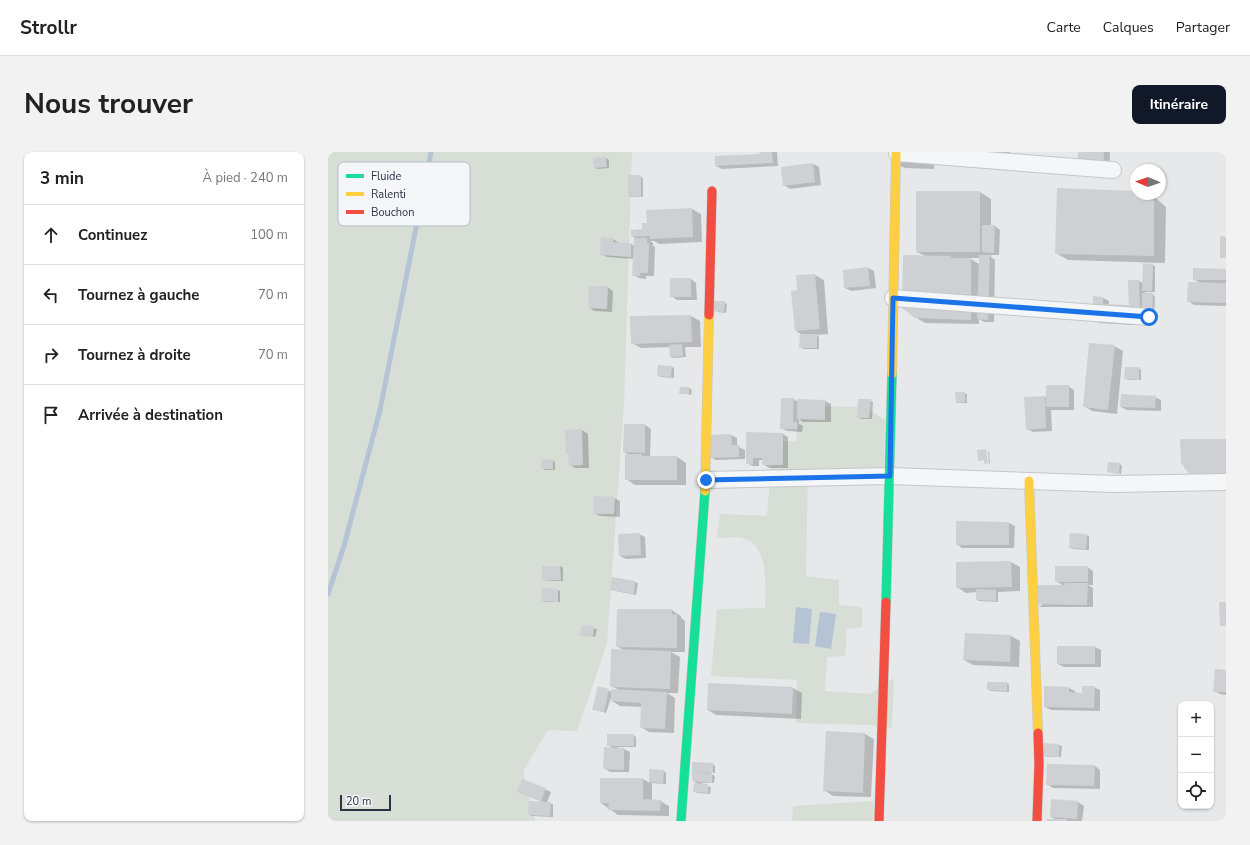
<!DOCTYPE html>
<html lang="fr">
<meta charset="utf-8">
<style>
:root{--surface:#fff;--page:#f2f2f2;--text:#222;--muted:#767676;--line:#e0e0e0;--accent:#111827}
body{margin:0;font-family:"Nunito Sans",sans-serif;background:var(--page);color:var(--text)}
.controls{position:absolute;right:12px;bottom:12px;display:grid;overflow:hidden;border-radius:8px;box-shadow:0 1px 3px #0004}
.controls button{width:36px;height:36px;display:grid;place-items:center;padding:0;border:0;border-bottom:1px solid var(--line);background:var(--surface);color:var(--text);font:20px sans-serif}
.compass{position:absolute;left:802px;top:12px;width:36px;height:36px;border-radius:50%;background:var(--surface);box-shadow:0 1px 3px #0004;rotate:272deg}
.scale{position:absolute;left:12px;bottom:10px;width:51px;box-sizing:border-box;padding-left:4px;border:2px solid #2b3445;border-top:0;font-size:11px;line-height:14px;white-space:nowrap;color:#2b3445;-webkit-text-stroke:3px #f4f6f9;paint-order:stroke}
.stop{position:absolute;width:12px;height:12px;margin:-9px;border:3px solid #1a73e8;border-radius:50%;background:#fff}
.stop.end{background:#1a73e8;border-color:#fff;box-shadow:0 1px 4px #0008}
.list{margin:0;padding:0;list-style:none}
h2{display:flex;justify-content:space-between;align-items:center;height:52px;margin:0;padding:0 16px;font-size:17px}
h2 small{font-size:13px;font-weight:400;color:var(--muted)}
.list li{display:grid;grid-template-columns:26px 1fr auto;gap:12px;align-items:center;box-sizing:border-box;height:60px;padding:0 16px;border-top:1px solid var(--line)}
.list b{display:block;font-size:15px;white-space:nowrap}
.list em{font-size:13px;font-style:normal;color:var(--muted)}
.icon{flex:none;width:22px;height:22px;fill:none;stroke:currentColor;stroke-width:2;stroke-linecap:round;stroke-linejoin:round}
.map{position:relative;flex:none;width:898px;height:669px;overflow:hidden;border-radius:8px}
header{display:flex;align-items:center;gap:24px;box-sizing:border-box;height:56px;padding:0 20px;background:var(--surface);border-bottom:1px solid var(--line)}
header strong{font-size:19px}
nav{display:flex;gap:22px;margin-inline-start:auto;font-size:14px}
.intro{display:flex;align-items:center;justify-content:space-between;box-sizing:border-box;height:96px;padding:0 24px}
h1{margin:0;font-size:28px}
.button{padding:10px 18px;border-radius:8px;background:var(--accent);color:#fff;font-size:14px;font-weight:700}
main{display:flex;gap:24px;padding:0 24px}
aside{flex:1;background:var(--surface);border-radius:8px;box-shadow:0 1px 3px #0004}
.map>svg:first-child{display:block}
.green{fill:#d6ded6}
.water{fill:#b4c4d5}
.shadow{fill:#0003;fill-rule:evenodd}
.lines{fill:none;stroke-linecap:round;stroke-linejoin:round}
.stream{stroke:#b4c4d5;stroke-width:5}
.building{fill:#ced0d3}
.street-casing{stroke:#c4c6c8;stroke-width:18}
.fast-casing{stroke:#c4c6c8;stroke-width:10}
.slow-casing{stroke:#c4c6c8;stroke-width:10}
.jam-casing{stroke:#c4c6c8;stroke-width:10}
.street{stroke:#f5f6f7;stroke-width:16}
.fast{stroke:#16e098;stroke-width:9}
.slow{stroke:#ffcf43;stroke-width:9}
.jam{stroke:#f24e42;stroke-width:9}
.route{stroke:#1a73e8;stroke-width:5}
.key{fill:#f4f6f9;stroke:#b8bcc3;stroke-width:1}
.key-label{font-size:11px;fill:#2b3445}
</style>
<header>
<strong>Strollr</strong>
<nav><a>Carte</a><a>Calques</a><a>Partager</a></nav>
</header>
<div class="intro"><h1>Nous trouver</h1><a class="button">Itinéraire</a></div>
<main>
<aside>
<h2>3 min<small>À pied · 240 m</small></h2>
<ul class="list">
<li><svg class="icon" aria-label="ahead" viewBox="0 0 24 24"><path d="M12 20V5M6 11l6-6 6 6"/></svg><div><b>Continuez</b></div><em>100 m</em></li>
<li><svg class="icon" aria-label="left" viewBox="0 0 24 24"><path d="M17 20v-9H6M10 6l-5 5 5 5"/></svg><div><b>Tournez à gauche</b></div><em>70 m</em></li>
<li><svg class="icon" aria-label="right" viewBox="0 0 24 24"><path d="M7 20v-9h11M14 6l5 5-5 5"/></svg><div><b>Tournez à droite</b></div><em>70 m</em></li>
<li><svg class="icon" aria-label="arrive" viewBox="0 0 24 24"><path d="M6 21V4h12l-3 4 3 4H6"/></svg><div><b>Arrivée à destination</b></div></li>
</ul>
</aside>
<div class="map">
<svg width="898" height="669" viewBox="0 0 898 669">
<rect width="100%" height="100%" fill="#e6e8ea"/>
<!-- green -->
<path class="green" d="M 0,0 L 304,0 L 296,251 L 279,492 L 249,579 L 220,578 L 195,619 L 207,669 L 0,669 Z
M 473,254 L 537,255 L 557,268 L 556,319 L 480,318 L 478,424 L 511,428 L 511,453 L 534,455 L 534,475 L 519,477 L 517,504 L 499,505 L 497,539 L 542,542 L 566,526 L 564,576 L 543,573 L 468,571 L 469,528 L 383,524 L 389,457 L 437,456 C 437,436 442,396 417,387 C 409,384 398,386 389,386 L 392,362 L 439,364 L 445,288 L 468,290 Z
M 546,649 L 545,669 L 464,669 L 465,654 Z"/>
<!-- water -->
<path class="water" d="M 468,455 L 484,457 L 481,492 L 465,491 Z
M 492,460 L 508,462 L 503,497 L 487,494 Z"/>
<!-- shadow -->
<path class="shadow" d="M 433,0 L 449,0 L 450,14 L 394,17 L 388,14 L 433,3 Z
M 607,0 L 606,17 L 577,16 L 563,10 Z
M 636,0 L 682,0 L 681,17 L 645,16 L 636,10 Z
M 751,0 L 782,0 L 781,20 Z
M 278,6 L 281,8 L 281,16 L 269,17 L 267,15 Z
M 485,12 L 491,15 L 493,33 L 462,37 L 456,33 Z
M 312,24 L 315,26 L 315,45 L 304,45 L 301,44 Z
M 652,40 L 663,47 L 663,74 L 667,74 L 672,78 L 671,103 L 663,103 L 663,105 L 667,108 L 666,170 L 656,170 L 651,167 L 651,172 L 597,171 L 587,165 L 597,104 L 589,100 ZM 641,106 L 652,106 L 651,112 Z
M 808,40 L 808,42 L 820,42 L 829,47 L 838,55 L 837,111 L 740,108 L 728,101 Z
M 364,57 L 373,62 L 374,90 L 331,92 L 326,89 L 322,89 L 325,91 L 325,94 L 327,95 L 326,124 L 318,124 L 318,127 L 311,126 L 305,123 L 306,107 L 279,105 L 273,102 L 285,87 L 291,91 L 303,92 L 307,94 L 307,86 L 304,84 L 315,78 L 320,72 Z
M 825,113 L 827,114 L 827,140 L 817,140 L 817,142 L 824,142 L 827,144 L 826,167 L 805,159 L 805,173 L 771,171 L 765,168 L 766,145 L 775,146 L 781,149 L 781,153 L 800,154 L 802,155 L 801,129 L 811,129 L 815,131 Z
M 540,116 L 546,119 L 548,136 L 523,139 L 517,136 Z
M 898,118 L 898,154 L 866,153 L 860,149 L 873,132 L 866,127 Z
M 487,123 L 496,128 L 500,182 L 488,183 L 491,185 L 491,197 L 475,197 L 472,195 L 473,182 L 468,179 Z
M 363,127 L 368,131 L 369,148 L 349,148 L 343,144 Z
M 279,135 L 285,139 L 284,160 L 266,159 L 261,155 Z
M 396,150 L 399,152 L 398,161 L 389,160 Z
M 363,164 L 372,169 L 373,195 L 357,195 L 358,205 L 345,206 L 343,205 L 342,195 L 313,196 L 304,191 Z
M 786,194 L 795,199 L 789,262 L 764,259 L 756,254 Z
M 344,215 L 346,216 L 346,226 L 333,225 L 330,224 Z
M 811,216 L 813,218 L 813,228 L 800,228 L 797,226 Z
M 740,234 L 746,238 L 746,258 L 723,258 L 724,279 L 705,280 L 699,277 L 717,245 L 719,246 Z
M 361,236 L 364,238 L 363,243 L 353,241 Z
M 636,241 L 639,242 L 639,251 L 631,251 L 629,250 Z
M 827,245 L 833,248 L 833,259 L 799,258 L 793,255 Z
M 465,247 L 470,250 L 470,248 L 497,249 L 503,252 L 503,270 L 475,270 L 471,267 L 471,272 L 475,274 L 474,280 L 459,279 L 453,276 Z
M 542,248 L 545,250 L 544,267 L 533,267 L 530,265 Z
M 297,273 L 317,273 L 323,277 L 322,305 L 349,305 L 358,311 L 358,333 L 307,333 L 298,327 L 302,303 L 296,300 Z
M 254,278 L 260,282 L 261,316 L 247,316 L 242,313 Z
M 419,281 L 455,282 L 460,285 L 460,316 L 441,316 L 435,312 L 435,308 L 431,308 L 431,314 L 425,314 L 419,311 Z
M 403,283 L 409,286 L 409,294 L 417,298 L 417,307 L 388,308 L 382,305 Z
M 660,299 L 661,300 L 662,312 L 661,312 Z
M 225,309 L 227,310 L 227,318 L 217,318 L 214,316 Z
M 792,312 L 794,314 L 793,322 L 780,319 Z
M 286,346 L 292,349 L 292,365 L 272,364 L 266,361 Z
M 681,371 L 687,374 L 686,396 L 634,396 L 629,392 Z
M 311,382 L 317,385 L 318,406 L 298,407 L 292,404 Z
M 758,383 L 761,384 L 761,398 L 745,397 L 742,396 Z
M 683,410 L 692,415 L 692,439 L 670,440 L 670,450 L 651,449 L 649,448 L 649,440 L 638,441 L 629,435 Z
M 232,414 L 235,416 L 235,429 L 218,429 L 215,428 L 215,415 Z
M 759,415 L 765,419 L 765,433 L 760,433 L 765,436 L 765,455 L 711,455 L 736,434 L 728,429 Z
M 285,427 L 310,431 L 308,443 L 283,438 Z
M 230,438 L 232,439 L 232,450 L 217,450 L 215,448 Z
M 344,458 L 353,464 L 353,466 L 357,469 L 357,500 L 343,500 L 352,505 L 350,541 L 339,541 L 347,546 L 346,581 L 321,580 L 313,575 L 314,555 L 292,554 L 284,549 L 284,543 L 278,561 L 265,557 L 270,535 L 284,540 L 291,538 L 283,534 L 296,499 L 289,494 Z
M 254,474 L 269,477 L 267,485 L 253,483 Z
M 638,482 L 683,484 L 692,489 L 691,515 L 645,513 L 636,508 Z
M 730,495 L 767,495 L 773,498 L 773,515 L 736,515 L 730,512 Z
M 898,519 L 898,543 L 892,542 L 886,539 Z
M 679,531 L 681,533 L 681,540 L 663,539 L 660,538 Z
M 381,532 L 465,536 L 474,541 L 473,567 L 388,563 L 380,558 Z
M 766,535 L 772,538 L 772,559 L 723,558 L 717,555 L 741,536 L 747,539 L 747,541 L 755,542 Z
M 537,582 L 546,587 L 543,645 L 505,644 L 496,638 Z
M 305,583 L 308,585 L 308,595 L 290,595 L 290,596 L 296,597 L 302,600 L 301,620 L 282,620 L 276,616 L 285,596 L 280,593 Z
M 731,593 L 734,594 L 733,605 L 718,605 Z
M 365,611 L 385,612 L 387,614 L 387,621 L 382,621 L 387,624 L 386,631 L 374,631 L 373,633 L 383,635 L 382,642 L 369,641 L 366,639 L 371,632 L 365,629 Z
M 767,614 L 772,618 L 772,637 L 725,636 L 719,632 Z
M 322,619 L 336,619 L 338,621 L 338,632 L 324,631 L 324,648 L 332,649 L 341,654 L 341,664 L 290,663 L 273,651 L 273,627 L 315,627 L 322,631 Z
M 217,637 L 223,640 L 219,651 L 225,652 L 225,665 L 204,664 L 201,662 L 215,650 L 190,640 Z
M 750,650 L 756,654 L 754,669 L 720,669 L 729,668 L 723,665 Z"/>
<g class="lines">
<!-- stream -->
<path class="stream" d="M 0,442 L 16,394 L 52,258 L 103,0"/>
</g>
<!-- building -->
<path class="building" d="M 431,0 L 444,0 L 445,11 L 387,14 L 387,4 L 432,2 Z
M 750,0 L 776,0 L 775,17 L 749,16 Z
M 278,5 L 279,15 L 266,16 L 265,6 Z
M 485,11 L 487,30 L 455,34 L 453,15 Z
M 300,23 L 313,23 L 313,45 L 300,44 Z
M 729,36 L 808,39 L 808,42 L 820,42 L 826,47 L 826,104 L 727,102 Z
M 588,39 L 652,39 L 652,100 L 588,100 Z
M 364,56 L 365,85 L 322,87 L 321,84 L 303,85 L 303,78 L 314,77 L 314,71 L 319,71 L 318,58 Z
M 654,73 L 667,73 L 666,101 L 654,100 Z
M 892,84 L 898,85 L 898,106 L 892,106 Z
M 273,85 L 286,86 L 285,90 L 303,91 L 303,105 L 272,103 Z
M 306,86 L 319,86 L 319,91 L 321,91 L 320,121 L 312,121 L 312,124 L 304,124 Z
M 575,103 L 623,104 L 623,106 L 643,106 L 643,168 L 587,166 L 574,156 Z
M 651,103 L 662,103 L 660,168 L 649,167 Z
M 815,111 L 825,112 L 824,139 L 814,139 Z
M 540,115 L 542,134 L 516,136 L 515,118 Z
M 865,116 L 898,117 L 898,128 L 865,128 Z
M 487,122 L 492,177 L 467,179 L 463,139 L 469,138 L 468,123 Z
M 342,126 L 363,126 L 363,145 L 342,145 Z
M 800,128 L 811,128 L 812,158 L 801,158 Z
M 860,130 L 898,131 L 898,151 L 859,150 Z
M 261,134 L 280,134 L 279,157 L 260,156 Z
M 814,141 L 825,141 L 824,166 L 814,166 Z
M 765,144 L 775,145 L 775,152 L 800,153 L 799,170 L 764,168 Z
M 386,149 L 397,149 L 396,160 L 385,159 Z
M 363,163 L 364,190 L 303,192 L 302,164 Z
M 472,182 L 489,182 L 489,196 L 471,196 Z
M 761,191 L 787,193 L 780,258 L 755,255 Z
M 354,192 L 355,204 L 342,205 L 341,193 Z
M 330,213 L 344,214 L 343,225 L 329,224 Z
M 797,215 L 811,215 L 811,228 L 796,227 Z
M 718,233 L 741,233 L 741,255 L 718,255 Z
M 352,235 L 361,235 L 361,242 L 351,242 Z
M 627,240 L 637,240 L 637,250 L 628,251 Z
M 793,242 L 828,244 L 827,256 L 792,255 Z
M 717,244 L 718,276 L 698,278 L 696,245 Z
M 453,246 L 466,246 L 465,270 L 469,270 L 469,277 L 452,277 Z
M 469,247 L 497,248 L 497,268 L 469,267 Z
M 530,247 L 543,247 L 541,266 L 529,266 Z
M 296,272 L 317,272 L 317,301 L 295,300 Z
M 254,277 L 255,313 L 241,314 L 240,302 L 238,302 L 237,278 Z
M 418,280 L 455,281 L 455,313 L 434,313 L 434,306 L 425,306 L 425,312 L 418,312 Z
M 403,282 L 404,293 L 411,293 L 411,305 L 381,306 L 380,283 Z
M 852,287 L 898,287 L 898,324 L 862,323 L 853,311 Z
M 658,297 L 660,311 L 656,312 L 656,308 L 650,309 L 649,298 Z
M 297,302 L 314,302 L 314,304 L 349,304 L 349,328 L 297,328 Z
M 213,307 L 225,308 L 225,317 L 213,317 Z
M 780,310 L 792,311 L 791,322 L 779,320 Z
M 266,344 L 287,345 L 286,362 L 265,362 Z
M 628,369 L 681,370 L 681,393 L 628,393 Z
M 312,381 L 313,403 L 291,404 L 290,382 Z
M 742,381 L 759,382 L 758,397 L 741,396 Z
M 683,409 L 684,435 L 628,436 L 628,410 Z
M 214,414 L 232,414 L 233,428 L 214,429 Z
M 727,414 L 760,414 L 760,430 L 727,430 Z
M 284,425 L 307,429 L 306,442 L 282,438 Z
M 737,431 L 760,431 L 759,453 L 705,452 L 707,433 L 737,433 Z
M 214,436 L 230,437 L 230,450 L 213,449 Z
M 648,437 L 668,438 L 668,449 L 648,448 Z
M 891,450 L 898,450 L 898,474 L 892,474 Z
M 289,457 L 344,457 L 344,463 L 349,462 L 349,496 L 288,495 Z
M 254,473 L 266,474 L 265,485 L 252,483 Z
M 637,481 L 683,483 L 682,510 L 635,508 Z
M 729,494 L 767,494 L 767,512 L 729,512 Z
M 283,497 L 343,499 L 342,537 L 282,535 Z
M 887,517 L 898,518 L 898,540 L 885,540 Z
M 659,530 L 679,530 L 679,539 L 659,538 Z
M 380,531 L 465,535 L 464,562 L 379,558 Z
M 270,534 L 281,537 L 276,560 L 264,558 Z
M 716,534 L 741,535 L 741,540 L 754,541 L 754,534 L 767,534 L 766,556 L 716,555 Z
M 283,537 L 339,540 L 337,577 L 312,576 L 313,551 L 283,549 Z
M 498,579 L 537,581 L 535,641 L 495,639 Z
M 279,582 L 306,582 L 306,594 L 279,594 Z
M 715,591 L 731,592 L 731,605 L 714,604 Z
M 276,595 L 296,596 L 296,618 L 275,617 Z
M 364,610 L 385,611 L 385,621 L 368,620 L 384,622 L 384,631 L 364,629 Z
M 719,612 L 767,613 L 766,634 L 718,633 Z
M 321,617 L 336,618 L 335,631 L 321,630 Z
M 272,626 L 315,626 L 315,647 L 333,648 L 332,659 L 280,658 L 281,651 L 272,651 Z
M 194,627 L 218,636 L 213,649 L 189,640 Z
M 366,631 L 380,632 L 380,641 L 365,640 Z
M 723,647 L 750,649 L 749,667 L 722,665 Z
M 201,649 L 223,650 L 222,664 L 200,663 Z
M 719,667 L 739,667 L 739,669 L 719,669 Z"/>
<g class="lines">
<defs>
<path id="street" d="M 569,1 L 785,18
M 565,146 L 821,165
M 378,328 L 562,324 L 786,332 L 898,330"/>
<path id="fast" d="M 558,450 L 564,222
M 353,669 L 377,339"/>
<path id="slow" d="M 564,222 L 568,0
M 701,329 L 710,581
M 377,339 L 381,163"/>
<path id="jam" d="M 381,163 L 384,39
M 551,669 L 558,450
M 709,669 L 711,612 L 710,581"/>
</defs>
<!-- street casing -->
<use href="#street" class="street-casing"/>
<!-- fast casing -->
<use href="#fast" class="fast-casing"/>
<!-- slow casing -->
<use href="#slow" class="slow-casing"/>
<!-- jam casing -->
<use href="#jam" class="jam-casing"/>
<!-- street -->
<use href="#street" class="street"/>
<!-- fast -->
<use href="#fast" class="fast"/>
<!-- slow -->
<use href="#slow" class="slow"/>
<!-- jam -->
<use href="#jam" class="jam"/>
</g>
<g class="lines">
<!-- route -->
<path class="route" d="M 378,328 L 562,324 L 565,146 L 821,165"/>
</g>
<!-- legend -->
<rect x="10" y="10" width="132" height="64" rx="6" class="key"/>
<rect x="18" y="22" width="18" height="4" fill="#16e098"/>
<rect x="18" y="40" width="18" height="4" fill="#ffcf43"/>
<rect x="18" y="58" width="18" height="4" fill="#f24e42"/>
<g class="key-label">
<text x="43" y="28">Fluide</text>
<text x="43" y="46">Ralenti</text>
<text x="43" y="64">Bouchon</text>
</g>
</svg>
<div class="controls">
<button>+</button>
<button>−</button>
<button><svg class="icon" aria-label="locate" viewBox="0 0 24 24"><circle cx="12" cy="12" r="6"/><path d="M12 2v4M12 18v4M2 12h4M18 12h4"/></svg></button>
</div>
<svg class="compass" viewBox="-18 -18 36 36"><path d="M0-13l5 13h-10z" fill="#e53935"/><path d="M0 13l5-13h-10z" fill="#767676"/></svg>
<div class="scale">20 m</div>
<div class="stop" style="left:821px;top:165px"></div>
<div class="stop end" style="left:378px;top:328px"></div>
</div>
</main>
